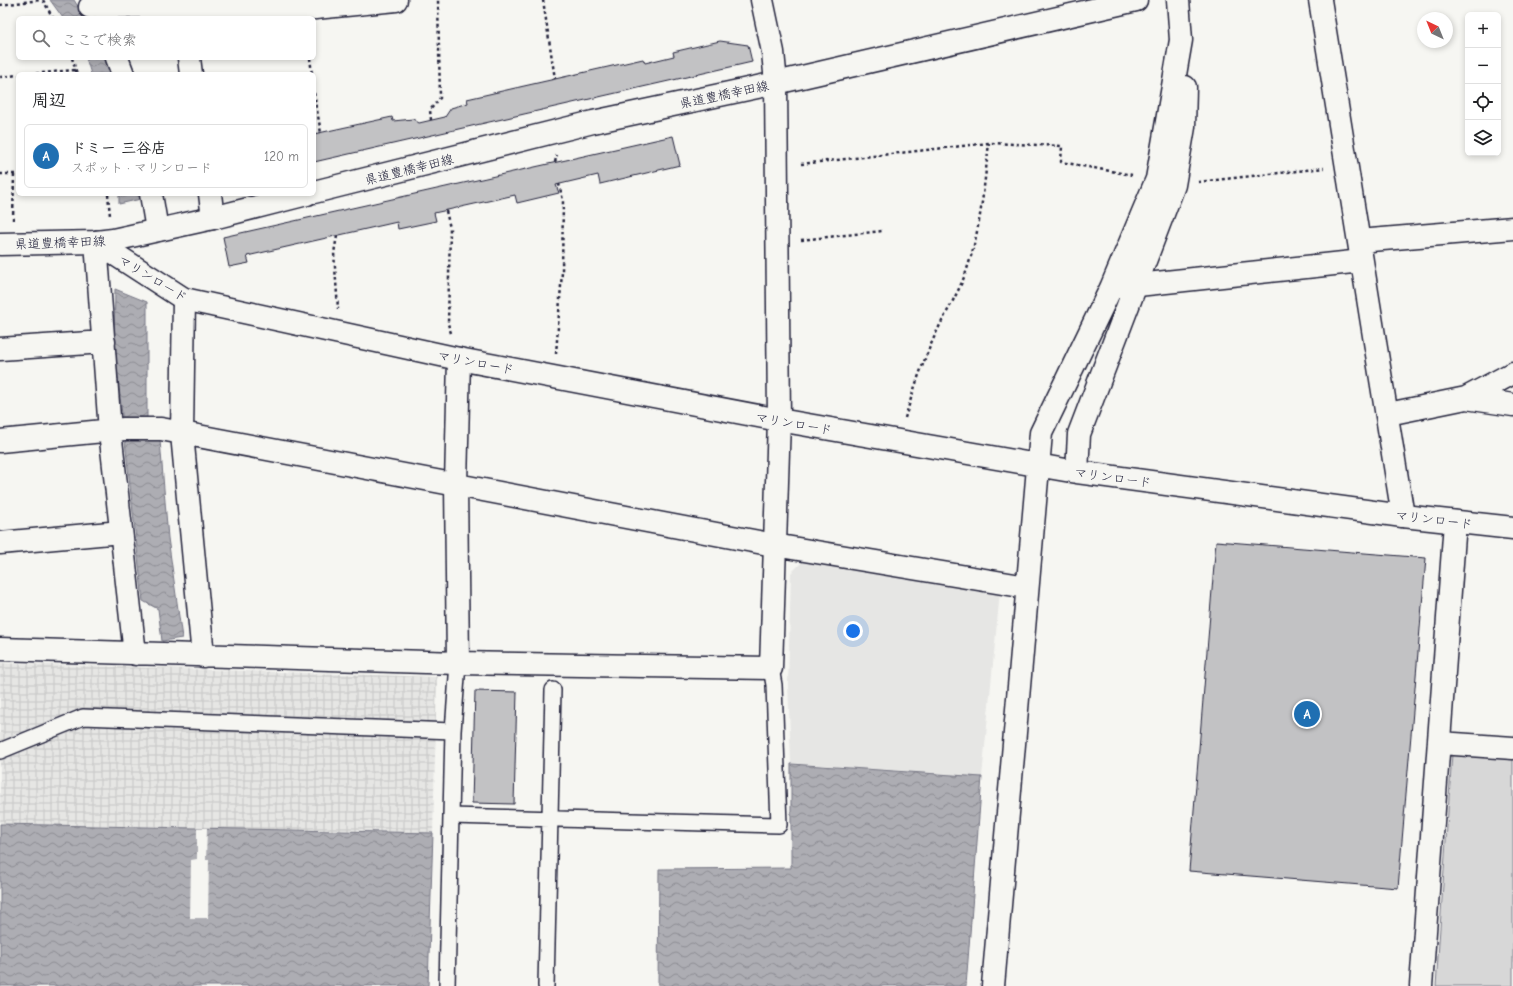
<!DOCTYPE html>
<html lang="ja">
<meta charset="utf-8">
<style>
:root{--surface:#fff;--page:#f6f6f6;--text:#202124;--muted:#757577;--line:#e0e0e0;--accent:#1f6fb2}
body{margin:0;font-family:"Comic Neue","Klee One",sans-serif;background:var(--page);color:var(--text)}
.controls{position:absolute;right:12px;top:12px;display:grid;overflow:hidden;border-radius:6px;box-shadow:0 2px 6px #0003}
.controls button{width:36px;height:36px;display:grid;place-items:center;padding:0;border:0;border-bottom:1px solid var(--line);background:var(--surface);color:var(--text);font:20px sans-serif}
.compass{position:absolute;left:1417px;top:12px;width:36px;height:36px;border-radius:50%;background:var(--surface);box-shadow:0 2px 6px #0003;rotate:317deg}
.you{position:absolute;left:853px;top:631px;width:14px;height:14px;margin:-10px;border:3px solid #fff;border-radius:50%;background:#1a73e8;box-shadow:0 0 0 6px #1a73e833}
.badge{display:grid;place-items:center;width:26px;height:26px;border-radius:50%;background:var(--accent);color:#fff;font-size:13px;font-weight:700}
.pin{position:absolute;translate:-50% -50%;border:2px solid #fff;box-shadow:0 1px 4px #0006}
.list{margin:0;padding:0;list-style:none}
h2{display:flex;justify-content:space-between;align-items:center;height:52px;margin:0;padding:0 16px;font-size:17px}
h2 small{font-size:13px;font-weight:400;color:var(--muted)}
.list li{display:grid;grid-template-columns:26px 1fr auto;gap:12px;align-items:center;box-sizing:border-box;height:64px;margin:0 8px 8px;padding:0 8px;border:1px solid var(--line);border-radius:6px}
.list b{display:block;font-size:15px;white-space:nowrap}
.list p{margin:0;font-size:13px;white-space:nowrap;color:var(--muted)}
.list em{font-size:13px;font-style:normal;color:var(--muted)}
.icon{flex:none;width:22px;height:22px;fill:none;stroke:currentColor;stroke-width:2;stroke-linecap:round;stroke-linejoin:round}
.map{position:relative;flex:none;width:1513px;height:986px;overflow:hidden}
.search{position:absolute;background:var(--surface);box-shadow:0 2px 6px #0003;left:16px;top:16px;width:300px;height:44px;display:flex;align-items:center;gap:10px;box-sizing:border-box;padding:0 14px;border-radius:6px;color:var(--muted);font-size:15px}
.panel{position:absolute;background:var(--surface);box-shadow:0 2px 6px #0003;left:16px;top:72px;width:300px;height:124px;border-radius:6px}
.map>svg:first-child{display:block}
.built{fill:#e6e6e4}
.industrial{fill:url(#industrial-grid)}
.grass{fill:#d7d7d7;stroke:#7c7c89}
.water{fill:url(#water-waves);stroke:#757583}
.pier{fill:#f6f6f2}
.building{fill:#c2c2c4;stroke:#22223b}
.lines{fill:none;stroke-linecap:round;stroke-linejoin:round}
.service-casing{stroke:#22223b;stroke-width:18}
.minor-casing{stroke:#22223b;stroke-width:25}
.tertiary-casing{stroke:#22223b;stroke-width:25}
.secondary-casing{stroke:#22223b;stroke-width:25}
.path{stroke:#22223b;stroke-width:2.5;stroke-dasharray:3 3;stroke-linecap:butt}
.service{stroke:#f6f6f2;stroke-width:15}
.minor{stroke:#f6f6f2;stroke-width:22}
.tertiary{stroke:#f6f6f2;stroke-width:22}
.secondary{stroke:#f6f6f2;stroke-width:22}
.labels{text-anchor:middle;stroke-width:3;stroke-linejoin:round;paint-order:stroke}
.street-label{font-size:13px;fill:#22223b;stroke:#f6f6f2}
</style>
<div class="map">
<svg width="1513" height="986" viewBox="0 0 1513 986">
<defs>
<pattern id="industrial-grid" width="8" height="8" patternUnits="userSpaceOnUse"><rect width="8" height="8" fill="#e6e6e4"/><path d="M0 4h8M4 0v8" fill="none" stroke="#c5c5c4"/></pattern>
<pattern id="water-waves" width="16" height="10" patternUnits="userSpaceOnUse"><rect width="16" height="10" fill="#adadb3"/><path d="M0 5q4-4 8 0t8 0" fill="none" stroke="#8c8c93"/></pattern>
</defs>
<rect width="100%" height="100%" fill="#f6f6f2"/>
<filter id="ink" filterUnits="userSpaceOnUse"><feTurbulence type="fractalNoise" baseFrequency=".025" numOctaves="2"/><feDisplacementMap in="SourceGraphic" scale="8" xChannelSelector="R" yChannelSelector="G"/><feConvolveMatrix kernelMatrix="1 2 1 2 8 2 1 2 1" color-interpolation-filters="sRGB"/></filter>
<g filter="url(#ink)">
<!-- built -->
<path class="built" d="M 805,559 L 1000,592 L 982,777 L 791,764 L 788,682 L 791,573 Z"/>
<!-- industrial -->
<path class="industrial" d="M 0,663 L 437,677 L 433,833 L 0,824 Z"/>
<!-- grass -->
<path class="grass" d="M 1452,754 L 1513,758 L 1513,986 L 1436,986 Z"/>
<!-- water -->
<path class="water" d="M 50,0 L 74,0 L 85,18 L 63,18 Z
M 86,58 L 106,58 L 113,74 L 91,74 Z
M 119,194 L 144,194 L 145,198 L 119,204 Z
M 115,289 L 147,302 L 147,422 L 160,440 L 168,538 L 182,638 L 162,641 L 158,609 L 143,601 L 114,343 Z
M 791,764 L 982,777 L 966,986 L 658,986 L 659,869 L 791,868 Z
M 0,824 L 433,833 L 428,986 L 0,986 Z"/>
<!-- pier -->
<path class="pier" d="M 197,828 L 207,828 L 206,860 L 209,860 L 208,918 L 190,918 L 191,860 L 197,859 Z"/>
<!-- building -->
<path class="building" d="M 720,41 L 748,45 L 752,62 L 314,162 L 314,134 L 392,117 L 393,121 L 413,119 L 419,123 L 445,117 L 451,108 L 468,103 L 467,99 L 643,59 L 645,63 L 674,56 L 673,52 Z
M 673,136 L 680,165 L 600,184 L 598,175 L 556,185 L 559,193 L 517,203 L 515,195 L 434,213 L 436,221 L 398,229 L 397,222 L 247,256 L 249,263 L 229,267 L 223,237 Z
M 1216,541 L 1426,558 L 1398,888 L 1189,871 Z
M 475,691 L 517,692 L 514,804 L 472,803 Z"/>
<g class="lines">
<defs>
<path id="service" d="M 0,751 L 83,717 L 453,731
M 451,816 L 779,825 L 774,685 L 771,668
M 447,986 L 453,731 L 458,663
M 546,986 L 553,690"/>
<path id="minor" d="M 1320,0 L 1403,516
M 90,7 L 174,6 L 305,9 L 396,0
M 117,58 L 123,74
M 189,58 L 191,74
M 151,194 L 157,230
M 210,194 L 213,218
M 1359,241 L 1513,228
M 96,242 L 110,431 L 135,654
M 1119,287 L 1362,261
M 184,299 L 182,434 L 203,656
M 0,349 L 104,342
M 1466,398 L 1513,405
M 1388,414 L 1466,398 L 1513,373
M 0,441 L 124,429 L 161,429 L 774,545 L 1027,587
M 0,543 L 121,532
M 0,649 L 458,663 L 771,668 L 779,420 L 776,83
M 458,663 L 456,484 L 459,359
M 1440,743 L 1513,748
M 1421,986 L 1455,522"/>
<path id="tertiary" d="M 96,242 L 184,299 L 459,359 L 779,420 L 1077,472 L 1403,516 L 1513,528
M 1077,472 L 1079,434 L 1174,185 L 1184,127 L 1185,87
M 993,986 L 1041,433 L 1111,288 L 1157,179 L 1181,40 L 1178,0"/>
<path id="secondary" d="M 762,0 L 773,52 L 776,83
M 314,192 L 593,122 L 776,83 L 1136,0
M 0,244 L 96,242 L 113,240 L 213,218 L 307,194"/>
</defs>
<!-- service casing -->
<use href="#service" class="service-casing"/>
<!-- minor casing -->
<use href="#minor" class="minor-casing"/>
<!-- tertiary casing -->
<use href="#tertiary" class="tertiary-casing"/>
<!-- secondary casing -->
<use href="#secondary" class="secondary-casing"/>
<!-- path -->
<path class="path" d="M 43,0 L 53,18
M 543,0 L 555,79
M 0,5 L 40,0
M 72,58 L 77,74
M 310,58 L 312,74
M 30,74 L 75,70
M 0,77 L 18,75
M 314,93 L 321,133
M 431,120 L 430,110 L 440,98 L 438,0
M 555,162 L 557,155
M 801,164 L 989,143 L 1062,146 L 1061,162 L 1132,175
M 0,174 L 18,174
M 1198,182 L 1324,168
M 108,194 L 110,216
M 446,211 L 450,228 L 448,324 L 451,333
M 13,220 L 14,174
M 337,236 L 334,253 L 338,309
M 801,240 L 882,231
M 556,354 L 562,272 L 563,200 L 559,184
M 905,418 C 914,388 924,358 938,329 C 948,309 960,290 967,269 C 981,228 984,185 989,143"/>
<!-- service -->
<use href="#service" class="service"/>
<!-- minor -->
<use href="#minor" class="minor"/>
<!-- tertiary -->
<use href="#tertiary" class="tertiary"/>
<!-- secondary -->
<use href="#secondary" class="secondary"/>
</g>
</g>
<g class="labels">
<!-- street labels -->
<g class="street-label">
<text transform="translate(724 94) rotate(-12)" y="5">県道豊橋幸田線</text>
<text transform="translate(409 169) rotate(-14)" y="5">県道豊橋幸田線</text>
<text transform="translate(60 242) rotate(-2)" y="5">県道豊橋幸田線</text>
<text transform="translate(153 278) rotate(31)" y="5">マリンロード</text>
<text transform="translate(476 362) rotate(11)" y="5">マリンロード</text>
<text transform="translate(794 423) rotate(10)" y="5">マリンロード</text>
<text transform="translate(1113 477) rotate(8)" y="5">マリンロード</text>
<text transform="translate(1434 519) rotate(7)" y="5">マリンロード</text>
</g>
</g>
</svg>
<div class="controls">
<button>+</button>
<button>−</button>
<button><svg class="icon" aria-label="locate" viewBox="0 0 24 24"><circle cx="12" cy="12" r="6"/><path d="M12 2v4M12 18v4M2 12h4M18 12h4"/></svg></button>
<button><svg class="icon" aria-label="layers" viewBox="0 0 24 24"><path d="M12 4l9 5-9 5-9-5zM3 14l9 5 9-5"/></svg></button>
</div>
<svg class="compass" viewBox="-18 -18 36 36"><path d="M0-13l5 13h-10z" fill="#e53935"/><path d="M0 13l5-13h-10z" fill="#757577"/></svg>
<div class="you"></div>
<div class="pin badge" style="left:1307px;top:714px">A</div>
<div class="search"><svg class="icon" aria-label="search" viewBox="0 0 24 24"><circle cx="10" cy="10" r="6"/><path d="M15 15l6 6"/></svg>ここで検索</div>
<section class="panel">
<h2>周辺<small></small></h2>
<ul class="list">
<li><span class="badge">A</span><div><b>ドミー 三谷店</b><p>スポット · マリンロード</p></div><em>120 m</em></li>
</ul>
</section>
</div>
